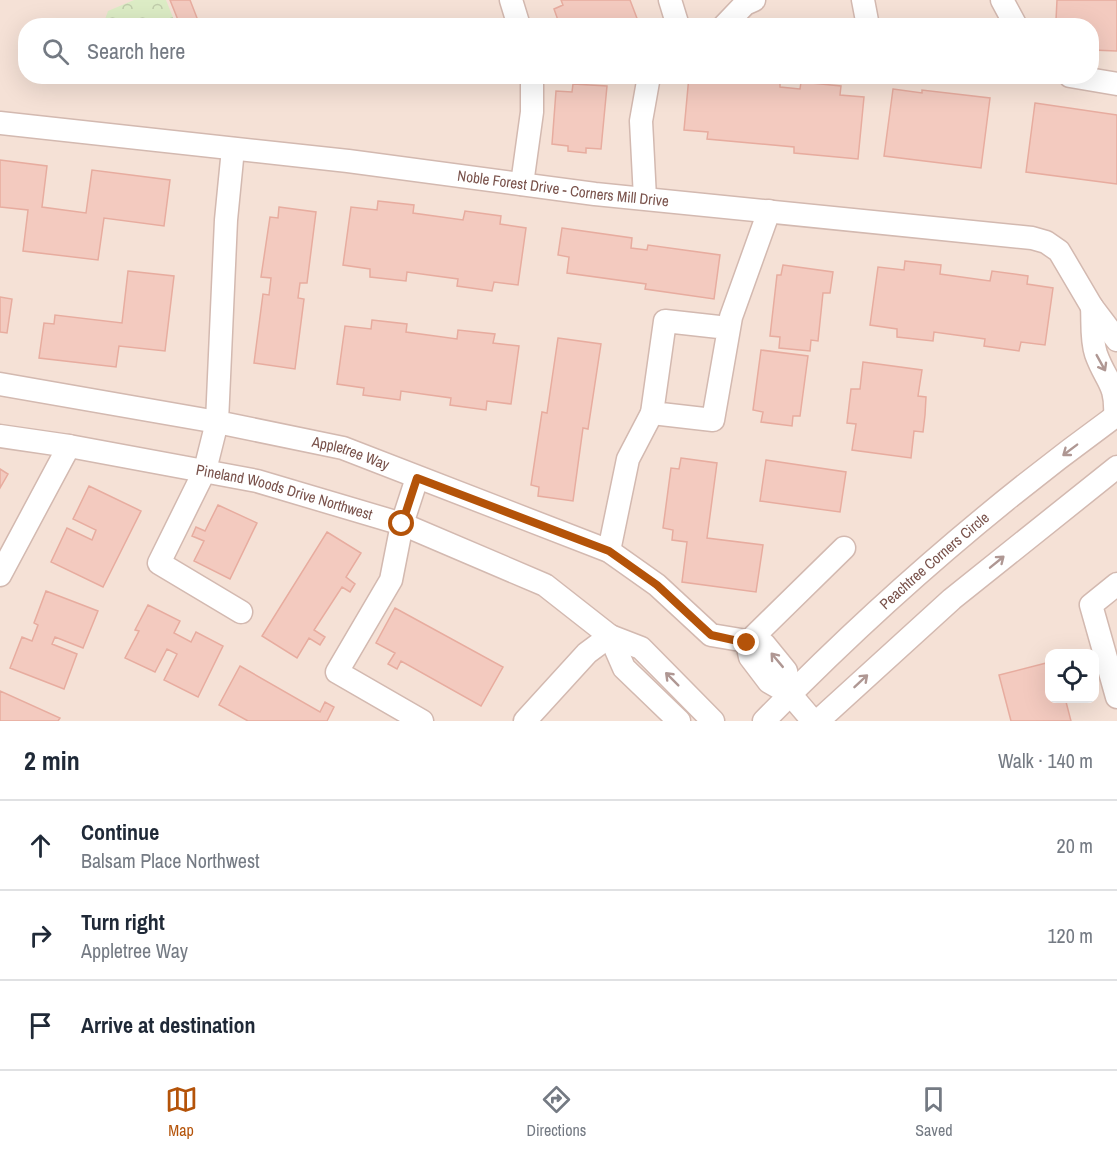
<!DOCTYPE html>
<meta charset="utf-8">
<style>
:root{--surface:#fff;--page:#f2f2f3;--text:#1f2937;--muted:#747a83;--line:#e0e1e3;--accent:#b45309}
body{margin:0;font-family:"Archivo Narrow",sans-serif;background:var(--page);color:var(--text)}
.controls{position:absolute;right:18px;bottom:18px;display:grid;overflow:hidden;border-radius:12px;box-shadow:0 6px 24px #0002}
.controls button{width:54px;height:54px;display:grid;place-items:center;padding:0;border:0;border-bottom:2px solid var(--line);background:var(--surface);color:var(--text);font:30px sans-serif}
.stop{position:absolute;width:18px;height:18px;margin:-14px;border:4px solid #b45309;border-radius:50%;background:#fff}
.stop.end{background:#b45309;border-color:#fff;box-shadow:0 2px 6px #0008}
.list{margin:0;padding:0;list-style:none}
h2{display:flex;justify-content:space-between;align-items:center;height:78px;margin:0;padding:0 24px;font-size:26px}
h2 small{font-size:20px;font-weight:400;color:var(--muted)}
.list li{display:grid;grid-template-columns:39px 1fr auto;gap:18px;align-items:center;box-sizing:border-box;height:90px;padding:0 24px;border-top:2px solid var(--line)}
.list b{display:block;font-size:22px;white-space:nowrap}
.list p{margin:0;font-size:20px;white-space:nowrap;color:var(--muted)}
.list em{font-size:20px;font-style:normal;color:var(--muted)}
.icon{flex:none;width:33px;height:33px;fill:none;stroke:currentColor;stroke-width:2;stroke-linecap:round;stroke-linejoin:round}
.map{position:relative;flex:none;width:1117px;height:721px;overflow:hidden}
.search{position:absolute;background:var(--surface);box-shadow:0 6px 24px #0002;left:18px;right:18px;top:18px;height:66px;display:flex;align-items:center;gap:15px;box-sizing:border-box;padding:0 21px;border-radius:24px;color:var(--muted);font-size:22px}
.sheet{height:348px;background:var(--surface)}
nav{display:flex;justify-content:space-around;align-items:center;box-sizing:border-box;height:84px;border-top:2px solid var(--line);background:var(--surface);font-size:16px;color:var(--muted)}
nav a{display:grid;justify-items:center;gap:3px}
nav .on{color:var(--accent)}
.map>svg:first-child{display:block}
.residential{fill:#f5e1d6;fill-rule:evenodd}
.forest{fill:url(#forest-crowns)}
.building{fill:#f3cabf;stroke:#e7ac9f;stroke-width:1.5}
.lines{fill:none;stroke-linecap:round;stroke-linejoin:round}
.minor-casing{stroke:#d3b9b0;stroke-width:25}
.minor{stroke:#fff;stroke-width:22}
.oneway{stroke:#af9793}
.route{stroke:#b45309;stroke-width:8}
.labels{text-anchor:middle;stroke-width:4.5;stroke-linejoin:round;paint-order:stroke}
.street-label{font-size:15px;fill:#79524b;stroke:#fff6ef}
</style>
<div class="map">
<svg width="1117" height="721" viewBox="0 0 1117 721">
<defs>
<pattern id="forest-crowns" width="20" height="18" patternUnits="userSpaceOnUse" patternTransform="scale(1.5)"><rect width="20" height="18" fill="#dcecc5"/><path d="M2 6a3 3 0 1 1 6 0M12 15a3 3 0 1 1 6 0" fill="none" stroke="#c0ccab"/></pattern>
</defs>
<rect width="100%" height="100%" fill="#fdf1e8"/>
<!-- residential -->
<path class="residential" d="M 0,0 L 1117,0 L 1117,721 L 0,721 ZM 26,26 L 1092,26 L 1092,76 L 26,76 ZM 1050,654 L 1094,654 L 1094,698 L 1050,698 Z"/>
<!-- forest -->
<path class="forest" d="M 134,0 L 166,0 L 176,25 L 103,25 L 108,11 Z"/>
<!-- building -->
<path class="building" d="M 170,0 L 190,0 L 197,18 L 180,25 Z
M 561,0 L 630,0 L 638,21 L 630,26 L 560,26 L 554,9 L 563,5 Z
M 1057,0 L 1117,0 L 1117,51 L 1092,50 L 1092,26 L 1061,26 L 1061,20 L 1056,20 Z
M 689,76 L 755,76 L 780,81 L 780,87 L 800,89 L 801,82 L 841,86 L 840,95 L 864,97 L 858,159 L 794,153 L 794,147 L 707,139 L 708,132 L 684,130 Z
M 573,84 L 607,86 L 601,149 L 586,148 L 586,153 L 568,151 L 568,146 L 552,144 L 556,91 L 572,92 Z
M 893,89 L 922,93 L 922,90 L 990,98 L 981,168 L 884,156 Z
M 1035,103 L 1117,115 L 1117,184 L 1026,172 Z
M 0,160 L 47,166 L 42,207 L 86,213 L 92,170 L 170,180 L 164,226 L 104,218 L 98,260 L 23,251 L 28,210 L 0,207 Z
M 378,201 L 414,205 L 413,213 L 463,220 L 465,211 L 501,216 L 500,224 L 526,228 L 518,285 L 494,282 L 492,291 L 457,286 L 458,279 L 407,272 L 406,281 L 370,277 L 370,269 L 343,265 L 351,207 L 377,210 Z
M 279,207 L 316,212 L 307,283 L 300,283 L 298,298 L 304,299 L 295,369 L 254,363 L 263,294 L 269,295 L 271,278 L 261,277 L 270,217 L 278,218 Z
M 562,228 L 632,238 L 631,248 L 647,250 L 648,245 L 720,255 L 714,299 L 645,289 L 646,284 L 567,273 L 569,257 L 558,255 Z
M 905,261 L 941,265 L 940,274 L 990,281 L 992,271 L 1028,276 L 1027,284 L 1053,288 L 1045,345 L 1021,342 L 1019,351 L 984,346 L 985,339 L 934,332 L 933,341 L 897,337 L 897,329 L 870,325 L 878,267 L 904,270 Z
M 783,265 L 833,272 L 830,293 L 823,293 L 818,341 L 811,340 L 810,351 L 779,348 L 780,337 L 770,336 L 777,275 L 781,275 Z
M 128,271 L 174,276 L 165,351 L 119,346 L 116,367 L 39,358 L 44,323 L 54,324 L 55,315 L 122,323 Z
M 0,297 L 12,299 L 7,333 L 0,332 Z
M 372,320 L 407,324 L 406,332 L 457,339 L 458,330 L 495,334 L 493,343 L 519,346 L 511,404 L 487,401 L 486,410 L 450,405 L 451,398 L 401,391 L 400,400 L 363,395 L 364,388 L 337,384 L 345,326 L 371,329 Z
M 558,338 L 601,344 L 588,429 L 583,428 L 573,501 L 538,496 L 539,487 L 531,485 L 542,412 L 547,413 Z
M 761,350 L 808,356 L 800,416 L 793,416 L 792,426 L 761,422 L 763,412 L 753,410 Z
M 863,362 L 922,370 L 918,396 L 926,397 L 925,415 L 923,432 L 914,431 L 911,458 L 852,450 L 856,424 L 847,423 L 851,389 L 860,389 Z
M 681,458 L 717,463 L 707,538 L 763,545 L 756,592 L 682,582 L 687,542 L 672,540 L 673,530 L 663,528 L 671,468 L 679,469 Z
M 766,460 L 846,472 L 840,512 L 760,501 Z
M 0,469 L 8,474 L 0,488 Z
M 89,486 L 141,511 L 103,587 L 51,562 L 67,528 L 92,540 L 96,530 L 73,519 Z
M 218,505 L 257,523 L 230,579 L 194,561 L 204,541 L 192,536 L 196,527 L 205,531 Z
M 327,532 L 361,553 L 346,577 L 355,584 L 350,592 L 342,587 L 314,630 L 325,637 L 320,645 L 309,638 L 297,658 L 262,636 Z
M 46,591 L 98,611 L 83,648 L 55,637 L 52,644 L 77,654 L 64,689 L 10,668 L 22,637 L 32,641 L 38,625 L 34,623 Z
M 148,605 L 180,621 L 174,633 L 191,642 L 196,632 L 223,646 L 198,697 L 164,680 L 177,654 L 167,649 L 155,672 L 125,658 L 139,631 L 135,630 Z
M 395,608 L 503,667 L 481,706 L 401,661 L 397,669 L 388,664 L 395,653 L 376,643 Z
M 1050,662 L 1050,698 L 1065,698 L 1071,721 L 1011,721 L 999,675 Z
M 240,666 L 320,712 L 325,702 L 334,707 L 327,721 L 248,721 L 219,705 Z
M 0,691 L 60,718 L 58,721 L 0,721 Z"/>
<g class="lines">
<defs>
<g id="minor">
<path d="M 511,0 L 519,26"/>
<path d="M 670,0 L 678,26"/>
<path d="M 863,0 L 868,26"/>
<path d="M 1002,0 L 1016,26"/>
<path d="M 724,26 L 745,4 L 754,0"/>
<path d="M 1070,76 L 1117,84"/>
<path id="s1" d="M 0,123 L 348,161 L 595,194 L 1032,238 L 1046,242 L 1059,251 L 1092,307 L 1117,340"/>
<path id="s2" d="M 233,149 L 226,220 L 217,422 L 343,448 L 609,551 L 657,585 L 711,635 L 764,644 L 786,671 L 790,694"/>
<path d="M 522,184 L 532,112 L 532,76"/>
<path d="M 645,198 L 641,121 L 649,76"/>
<path d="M 1092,307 C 1093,322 1091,339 1096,354 C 1106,382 1117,383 1115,417"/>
<path d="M 728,328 L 665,321 L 652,413 L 713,420 L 731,317 L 769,211"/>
<path d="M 0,384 L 217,422 L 205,470 L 159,563 L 241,612"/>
<path id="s3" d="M 0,436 L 69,446 L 257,481 L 402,524 L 545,585 L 610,636 L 641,648 L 713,721"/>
<path d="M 417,478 L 402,524 L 391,580 L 337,672 L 422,721"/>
<path d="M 609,551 L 628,459 L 652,413"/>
<path d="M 0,575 L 69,446"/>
<path d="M 1117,584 L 1091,605 L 1117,697"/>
<path d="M 610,636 L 624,668 L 679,721"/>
<path d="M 747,643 L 844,548"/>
<path d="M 747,643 L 750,657 L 769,682 L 790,694 L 813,721"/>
<path d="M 525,721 L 587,653 L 610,636"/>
<path id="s4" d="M 764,721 C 873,609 990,507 1117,415"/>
<path d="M 818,721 L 952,599 L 1117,467"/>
</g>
</defs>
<!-- minor casing -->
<use href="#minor" class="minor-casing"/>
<!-- minor -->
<use href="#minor" class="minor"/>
</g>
<!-- one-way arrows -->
<defs><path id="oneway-shaft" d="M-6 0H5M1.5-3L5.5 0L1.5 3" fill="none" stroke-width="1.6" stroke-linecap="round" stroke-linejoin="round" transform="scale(1.5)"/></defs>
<g class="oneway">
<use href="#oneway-shaft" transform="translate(1101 363) rotate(61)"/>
<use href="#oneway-shaft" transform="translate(1070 450) rotate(143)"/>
<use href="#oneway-shaft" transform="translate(997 562) rotate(-39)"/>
<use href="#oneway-shaft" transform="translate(777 660) rotate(-130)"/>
<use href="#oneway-shaft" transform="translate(672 679) rotate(-135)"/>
<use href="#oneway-shaft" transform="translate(861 681) rotate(-43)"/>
</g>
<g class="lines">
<!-- route -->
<path class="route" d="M 402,524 L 417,478 L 609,551 L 657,585 L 711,635 L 747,643"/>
</g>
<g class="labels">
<!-- street labels -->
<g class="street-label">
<text dy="5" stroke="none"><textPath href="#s1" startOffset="567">Noble Forest Drive - Corners Mill Drive</textPath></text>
<text dy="5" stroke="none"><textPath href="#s2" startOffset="411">Appletree Way</textPath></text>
<text dy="5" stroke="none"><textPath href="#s3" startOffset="290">Pineland Woods Drive Northwest</textPath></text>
<text dy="5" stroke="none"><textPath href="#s4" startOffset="234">Peachtree Corners Circle</textPath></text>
</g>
</g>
</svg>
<div class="controls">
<button><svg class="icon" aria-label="locate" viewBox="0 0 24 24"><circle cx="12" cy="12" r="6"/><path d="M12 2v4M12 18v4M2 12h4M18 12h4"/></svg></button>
</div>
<div class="stop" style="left:402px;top:524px"></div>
<div class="stop end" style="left:747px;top:643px"></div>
<div class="search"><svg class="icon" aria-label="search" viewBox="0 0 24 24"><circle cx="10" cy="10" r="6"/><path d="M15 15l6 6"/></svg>Search here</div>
</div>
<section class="sheet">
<h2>2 min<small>Walk · 140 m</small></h2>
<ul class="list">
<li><svg class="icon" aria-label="ahead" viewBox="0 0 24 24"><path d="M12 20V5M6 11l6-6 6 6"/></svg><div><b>Continue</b><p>Balsam Place Northwest</p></div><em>20 m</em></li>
<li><svg class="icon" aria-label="right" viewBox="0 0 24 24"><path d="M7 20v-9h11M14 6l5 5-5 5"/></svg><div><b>Turn right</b><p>Appletree Way</p></div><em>120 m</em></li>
<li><svg class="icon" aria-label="arrive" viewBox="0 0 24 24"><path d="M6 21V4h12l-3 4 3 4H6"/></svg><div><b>Arrive at destination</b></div></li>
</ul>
</section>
<nav>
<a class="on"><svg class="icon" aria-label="map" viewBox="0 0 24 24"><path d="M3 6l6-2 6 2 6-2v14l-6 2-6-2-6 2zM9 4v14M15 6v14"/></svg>Map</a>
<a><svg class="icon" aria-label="directions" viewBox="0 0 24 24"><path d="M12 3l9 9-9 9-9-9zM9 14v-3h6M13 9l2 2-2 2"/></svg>Directions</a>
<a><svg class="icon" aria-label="saved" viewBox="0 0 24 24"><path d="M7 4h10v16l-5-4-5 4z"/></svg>Saved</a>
</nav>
